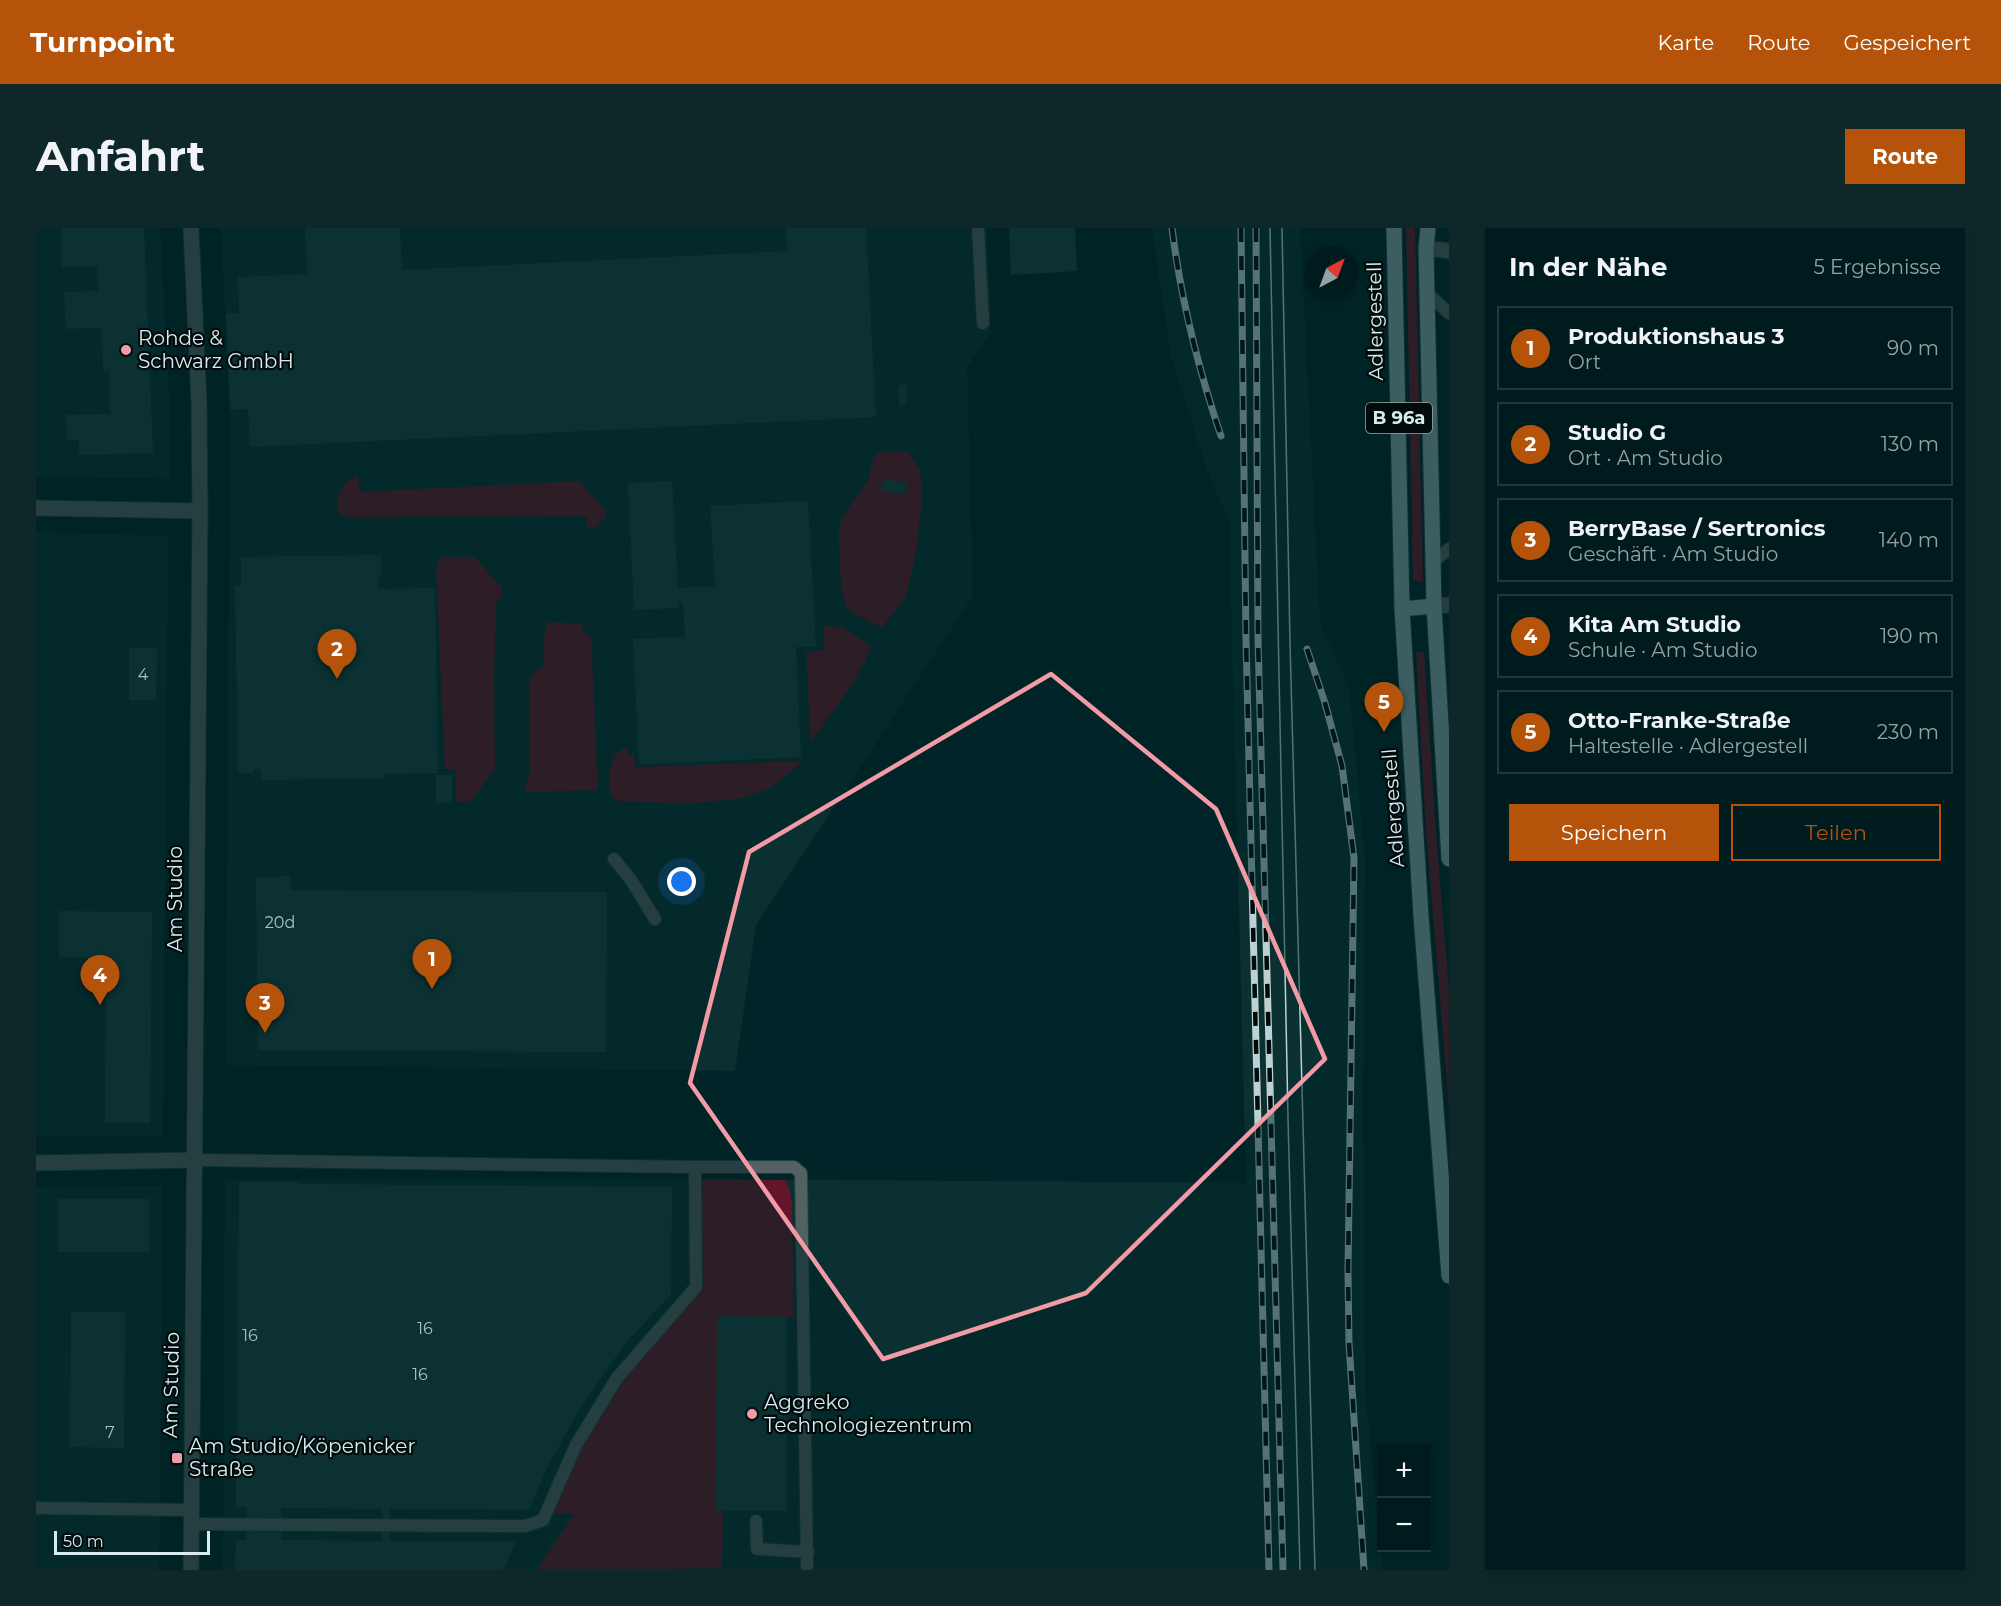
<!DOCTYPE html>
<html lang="de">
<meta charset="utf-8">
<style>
:root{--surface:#001b1d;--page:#0e282a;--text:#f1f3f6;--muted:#95a1a4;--line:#22393b;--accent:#b45309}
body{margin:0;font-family:Montserrat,sans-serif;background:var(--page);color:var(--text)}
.controls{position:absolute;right:18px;bottom:18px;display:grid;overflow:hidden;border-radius:0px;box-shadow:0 3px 9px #0003}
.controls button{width:54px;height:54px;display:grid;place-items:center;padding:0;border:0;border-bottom:2px solid var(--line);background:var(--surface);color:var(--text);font:30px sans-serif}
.compass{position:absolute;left:1269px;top:18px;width:54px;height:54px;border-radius:50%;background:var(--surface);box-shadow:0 3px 9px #0003;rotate:41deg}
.scale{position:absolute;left:18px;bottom:15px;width:156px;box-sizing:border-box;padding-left:6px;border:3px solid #d9eced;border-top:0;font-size:16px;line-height:21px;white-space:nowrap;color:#d9eced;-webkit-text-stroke:4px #010b0c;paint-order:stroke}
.you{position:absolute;left:646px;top:654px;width:21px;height:21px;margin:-15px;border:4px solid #fff;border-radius:50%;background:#1a73e8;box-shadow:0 0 0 9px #1a73e833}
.badge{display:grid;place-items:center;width:39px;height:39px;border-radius:50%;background:var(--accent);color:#fff;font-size:20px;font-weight:700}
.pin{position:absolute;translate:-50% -50px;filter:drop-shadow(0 2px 3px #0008)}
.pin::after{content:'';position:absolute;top:32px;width:21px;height:18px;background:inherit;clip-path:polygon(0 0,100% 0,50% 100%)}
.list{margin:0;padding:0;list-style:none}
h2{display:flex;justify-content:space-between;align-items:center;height:78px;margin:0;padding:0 24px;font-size:26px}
h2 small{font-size:20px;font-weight:400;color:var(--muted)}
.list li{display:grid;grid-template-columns:39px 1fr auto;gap:18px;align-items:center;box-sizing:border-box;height:84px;margin:0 12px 12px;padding:0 12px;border:2px solid var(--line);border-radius:0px}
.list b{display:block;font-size:22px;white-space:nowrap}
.list p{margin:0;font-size:20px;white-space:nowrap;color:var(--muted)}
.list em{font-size:20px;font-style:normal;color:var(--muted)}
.actions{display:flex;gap:12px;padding:18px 24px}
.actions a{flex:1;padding:14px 0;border:2px solid var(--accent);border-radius:0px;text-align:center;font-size:21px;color:var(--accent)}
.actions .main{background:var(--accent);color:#fff}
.map{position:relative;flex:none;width:1413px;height:1342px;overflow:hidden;border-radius:0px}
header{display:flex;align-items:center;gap:36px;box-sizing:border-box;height:84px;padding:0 30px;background:var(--accent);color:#fff}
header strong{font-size:28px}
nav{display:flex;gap:33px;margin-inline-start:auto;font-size:21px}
.intro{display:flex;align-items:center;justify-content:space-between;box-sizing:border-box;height:144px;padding:0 36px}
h1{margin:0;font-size:42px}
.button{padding:15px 27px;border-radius:0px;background:var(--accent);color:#fff;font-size:21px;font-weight:700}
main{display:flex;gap:36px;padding:0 36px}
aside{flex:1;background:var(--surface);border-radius:0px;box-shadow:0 3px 9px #0003}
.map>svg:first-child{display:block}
.built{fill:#0b3032}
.green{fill:#631529}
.building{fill:#194143;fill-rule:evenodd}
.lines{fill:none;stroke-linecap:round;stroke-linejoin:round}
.service-casing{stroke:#1e4043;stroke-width:14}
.minor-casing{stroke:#1e4043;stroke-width:17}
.tertiary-casing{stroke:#1e4043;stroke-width:17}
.primary-casing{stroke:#1e4043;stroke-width:17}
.service{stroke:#536162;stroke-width:12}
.minor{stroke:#536162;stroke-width:15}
.tertiary{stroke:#536162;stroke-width:15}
.primary{stroke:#85a4a6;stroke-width:15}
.tram{stroke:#bcd1d2;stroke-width:1.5}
.rail-casing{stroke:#bcd1d2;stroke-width:7}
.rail{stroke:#010b0c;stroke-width:4.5;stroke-dasharray:14;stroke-linecap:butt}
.marked{fill:none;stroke:#f39aa7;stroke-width:4.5;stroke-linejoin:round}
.poi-dot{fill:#f39aa7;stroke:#010b0c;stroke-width:2}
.labels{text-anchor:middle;stroke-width:4.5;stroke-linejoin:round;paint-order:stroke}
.number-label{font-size:16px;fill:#a9c1c2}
.shield{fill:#010b0c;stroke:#98a8aa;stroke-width:1.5}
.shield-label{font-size:18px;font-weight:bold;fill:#d9eced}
.street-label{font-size:20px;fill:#d9eced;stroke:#010b0c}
.poi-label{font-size:20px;fill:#d9eced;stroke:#010b0c;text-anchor:start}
</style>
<header>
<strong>Turnpoint</strong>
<nav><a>Karte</a><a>Route</a><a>Gespeichert</a></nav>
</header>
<div class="intro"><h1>Anfahrt</h1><a class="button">Route</a></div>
<main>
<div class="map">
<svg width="1413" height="1342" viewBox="0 0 1413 1342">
<rect width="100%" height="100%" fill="#002427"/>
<!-- built -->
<path class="built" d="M 0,0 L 124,0 L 133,170 L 133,251 L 0,248 Z
M 185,0 L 951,0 L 955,103 L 931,140 L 937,368 L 720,697 L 699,843 L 190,837 L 194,182 Z
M 1116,0 L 1264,0 L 1284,397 L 1313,460 L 1329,630 L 1327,874 L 1329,1162 L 1347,1342 L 187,1342 L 189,951 L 670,951 L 1210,955 L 1193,293 L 1174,249 L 1135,130 Z
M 0,304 L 132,308 L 127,908 L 0,908 Z
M 127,958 L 123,1342 L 0,1342 L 0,960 Z"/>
<!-- green -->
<path class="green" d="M 1370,0 L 1379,0 L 1387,353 L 1377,353 Z
M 845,223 L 871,223 L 884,242 L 886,271 L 881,317 L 870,369 L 846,399 C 839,397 815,385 811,379 C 805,370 801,308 804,297 C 807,284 824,267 831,254 C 837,243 832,231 845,223 Z
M 322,248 L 324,264 L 544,253 L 570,284 L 569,290 L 560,299 L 551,299 L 551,288 L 312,289 L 304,286 C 297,267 305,255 322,248 Z
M 405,329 L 438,329 L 466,359 L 465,369 L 460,376 L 458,447 L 459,541 L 435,573 L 420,574 L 420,542 L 409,541 L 400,339 Z
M 512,394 L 545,396 L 549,406 L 555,408 L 562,562 L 488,564 L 494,545 L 493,453 L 499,443 L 507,439 L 509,402 Z
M 788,398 L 807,399 L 835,419 C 823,452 795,485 775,514 L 770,424 L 788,422 Z
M 1388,424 L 1400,606 L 1413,762 L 1413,877 L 1390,604 L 1380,425 Z
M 591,519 L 592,527 L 598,526 L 599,539 L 768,533 C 757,541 746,552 735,559 C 699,580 623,575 583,573 L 576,570 C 571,555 572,524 591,519 Z
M 659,951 L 750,952 L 754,964 L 756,977 L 758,1089 L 682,1088 L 687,1283 L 686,1339 L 628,1342 L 501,1342 L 538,1286 L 518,1285 L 540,1217 L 581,1150 L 660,1059 Z"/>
<!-- building -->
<path class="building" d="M 25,0 L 108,0 L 117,225 L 43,227 L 43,212 L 31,212 L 30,187 L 74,186 L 73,143 L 67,143 L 66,100 L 30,101 L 28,64 L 62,63 L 61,38 L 26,39 Z
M 269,0 L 364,0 L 366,42 L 751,23 L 750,0 L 830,0 L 840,189 L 214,219 L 212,181 L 194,182 L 190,85 L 203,85 L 202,49 L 271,46 Z
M 973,0 L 1039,0 L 1041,43 L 975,47 Z
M 863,157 L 870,157 L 870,177 L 863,177 Z
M 848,251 L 871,255 L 869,267 L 846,263 Z
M 636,253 L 642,360 L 679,358 L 674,278 L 772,273 L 780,418 L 760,419 L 765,529 L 603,537 L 597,411 L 649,409 L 647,375 L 643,375 L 643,380 L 598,382 L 592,255 Z
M 345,327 L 345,347 L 342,347 L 342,361 L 399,360 L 402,545 L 349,546 L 349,550 L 225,552 L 225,541 L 217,541 L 217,545 L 202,545 L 199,358 L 205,358 L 205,329 Z
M 93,420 L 121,420 L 120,472 L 93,472 Z
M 400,547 L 416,547 L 416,574 L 400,575 Z
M 254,648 L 254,662 L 571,664 L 570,824 L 222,822 L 220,650 Z
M 23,683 L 116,684 L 114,895 L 69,894 L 70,737 L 75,737 L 75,730 L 23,729 Z
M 203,954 L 262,954 L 262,956 L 636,959 L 635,1067 L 591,1113 L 544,1180 L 510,1242 L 493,1282 L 354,1281 L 354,1313 L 480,1314 L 467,1342 L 199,1342 L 200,1312 L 210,1312 L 211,1279 L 200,1279 ZM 245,1280 L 346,1281 L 346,1313 L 245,1312 Z
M 22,971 L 113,971 L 113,1024 L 22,1024 Z
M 35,1084 L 89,1084 L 88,1220 L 34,1219 Z
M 681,1088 L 751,1089 L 750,1283 L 680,1283 Z"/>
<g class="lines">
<defs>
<path id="service" d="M 942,0 L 947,95
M 1392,66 L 1413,85
M 1398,333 L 1413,321
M 578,631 L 595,652 L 619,691
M 659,939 L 758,939 L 765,945 L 771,1338
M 0,1280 L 155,1282
M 720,1293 L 721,1321 L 772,1324
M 155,1296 L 489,1298 L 507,1292 L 540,1217 L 581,1150 L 660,1059 L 660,1054 L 659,939 L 159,932"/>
<path id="minor" d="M 1390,20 L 1413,23
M 0,280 L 164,283
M 1398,378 L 1413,377
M 0,935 L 159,932"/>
<path id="tertiary" d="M 155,1342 L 164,283 L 163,175 L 155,0"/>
<path id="primary" d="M 1358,0 L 1366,381 L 1385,688 L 1413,1048
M 1392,0 L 1390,20 L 1398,378 L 1413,631
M 1366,381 L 1398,378"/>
</defs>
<!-- service casing -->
<use href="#service" class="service-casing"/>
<!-- minor casing -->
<use href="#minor" class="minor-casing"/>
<!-- tertiary casing -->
<use href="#tertiary" class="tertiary-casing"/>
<!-- primary casing -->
<use href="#primary" class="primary-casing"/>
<!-- service -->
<use href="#service" class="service"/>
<!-- minor -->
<use href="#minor" class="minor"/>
<!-- tertiary -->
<use href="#tertiary" class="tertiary"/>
<!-- primary -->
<use href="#primary" class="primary"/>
<!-- tram -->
<path class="tram" d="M 1234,0 L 1252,890 L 1264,1342
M 1246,0 L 1254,414 L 1279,1342"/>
<defs>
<path id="rail" d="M 1136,0 C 1145,72 1162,140 1185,208
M 1205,0 L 1210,412 L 1233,1342
M 1220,0 L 1222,411 L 1247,1342
M 1271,421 L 1289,475 L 1306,538 L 1318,630 L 1312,1042 L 1313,1115 L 1328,1342"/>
</defs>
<!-- rail casing -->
<use href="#rail" class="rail-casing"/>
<!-- rail -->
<use href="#rail" class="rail"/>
</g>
<!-- marked area -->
<path d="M0 0H1413V1342H0ZM 1015,446 L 1180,581 L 1289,831 L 1050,1065 L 847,1131 L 654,855 L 713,624 Z" fill="#002427" fill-opacity=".55" fill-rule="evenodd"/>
<path class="marked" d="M 1015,446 L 1180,581 L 1289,831 L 1050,1065 L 847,1131 L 654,855 L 713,624 Z"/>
<!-- markers -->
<g class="poi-dot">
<circle cx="90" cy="122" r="6"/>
<circle cx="716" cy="1186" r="6"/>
<rect x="135" y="1224" width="12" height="12" rx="3"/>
</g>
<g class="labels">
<!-- number labels -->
<g class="number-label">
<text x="107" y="452">4</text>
<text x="244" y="700">20d</text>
<text x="389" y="1106">16</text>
<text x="214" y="1113">16</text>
<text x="384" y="1152">16</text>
<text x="74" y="1210">7</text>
</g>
<!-- shield labels -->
<rect class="shield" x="1330" y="175" width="66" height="30" rx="4.5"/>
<g class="shield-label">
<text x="1363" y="196">B 96a</text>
</g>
<!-- street labels -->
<g class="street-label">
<text transform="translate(1339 93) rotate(-91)" y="7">Adlergestell</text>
<text transform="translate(1357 580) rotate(-94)" y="7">Adlergestell</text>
<text transform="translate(139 671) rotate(-90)" y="7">Am Studio</text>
<text transform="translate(135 1157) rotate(-89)" y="7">Am Studio</text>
</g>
<!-- poi labels -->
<g class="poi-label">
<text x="102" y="117">Rohde &amp;<tspan x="102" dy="23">Schwarz GmbH</tspan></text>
<text x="728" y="1181">Aggreko<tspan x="728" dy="23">Technologiezentrum</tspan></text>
<text x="153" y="1225">Am Studio/Köpenicker<tspan x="153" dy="23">Straße</tspan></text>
</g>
</g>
</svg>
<div class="controls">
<button>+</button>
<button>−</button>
</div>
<svg class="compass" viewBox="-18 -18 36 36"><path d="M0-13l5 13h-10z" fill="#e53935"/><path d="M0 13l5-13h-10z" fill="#95a1a4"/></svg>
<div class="scale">50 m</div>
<div class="you"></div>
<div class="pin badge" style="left:396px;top:761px">1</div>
<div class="pin badge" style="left:301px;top:451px">2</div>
<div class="pin badge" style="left:229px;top:805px">3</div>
<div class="pin badge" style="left:64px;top:777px">4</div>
<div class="pin badge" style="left:1348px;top:504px">5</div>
</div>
<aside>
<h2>In der Nähe<small>5 Ergebnisse</small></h2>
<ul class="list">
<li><span class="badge">1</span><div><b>Produktionshaus 3</b><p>Ort</p></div><em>90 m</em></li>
<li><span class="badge">2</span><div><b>Studio G</b><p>Ort · Am Studio</p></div><em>130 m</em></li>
<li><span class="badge">3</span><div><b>BerryBase / Sertronics</b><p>Geschäft · Am Studio</p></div><em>140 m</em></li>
<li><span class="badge">4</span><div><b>Kita Am Studio</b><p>Schule · Am Studio</p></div><em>190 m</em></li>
<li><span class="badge">5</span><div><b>Otto-Franke-Straße</b><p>Haltestelle · Adlergestell</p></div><em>230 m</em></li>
</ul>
<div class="actions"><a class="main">Speichern</a><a>Teilen</a></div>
</aside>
</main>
